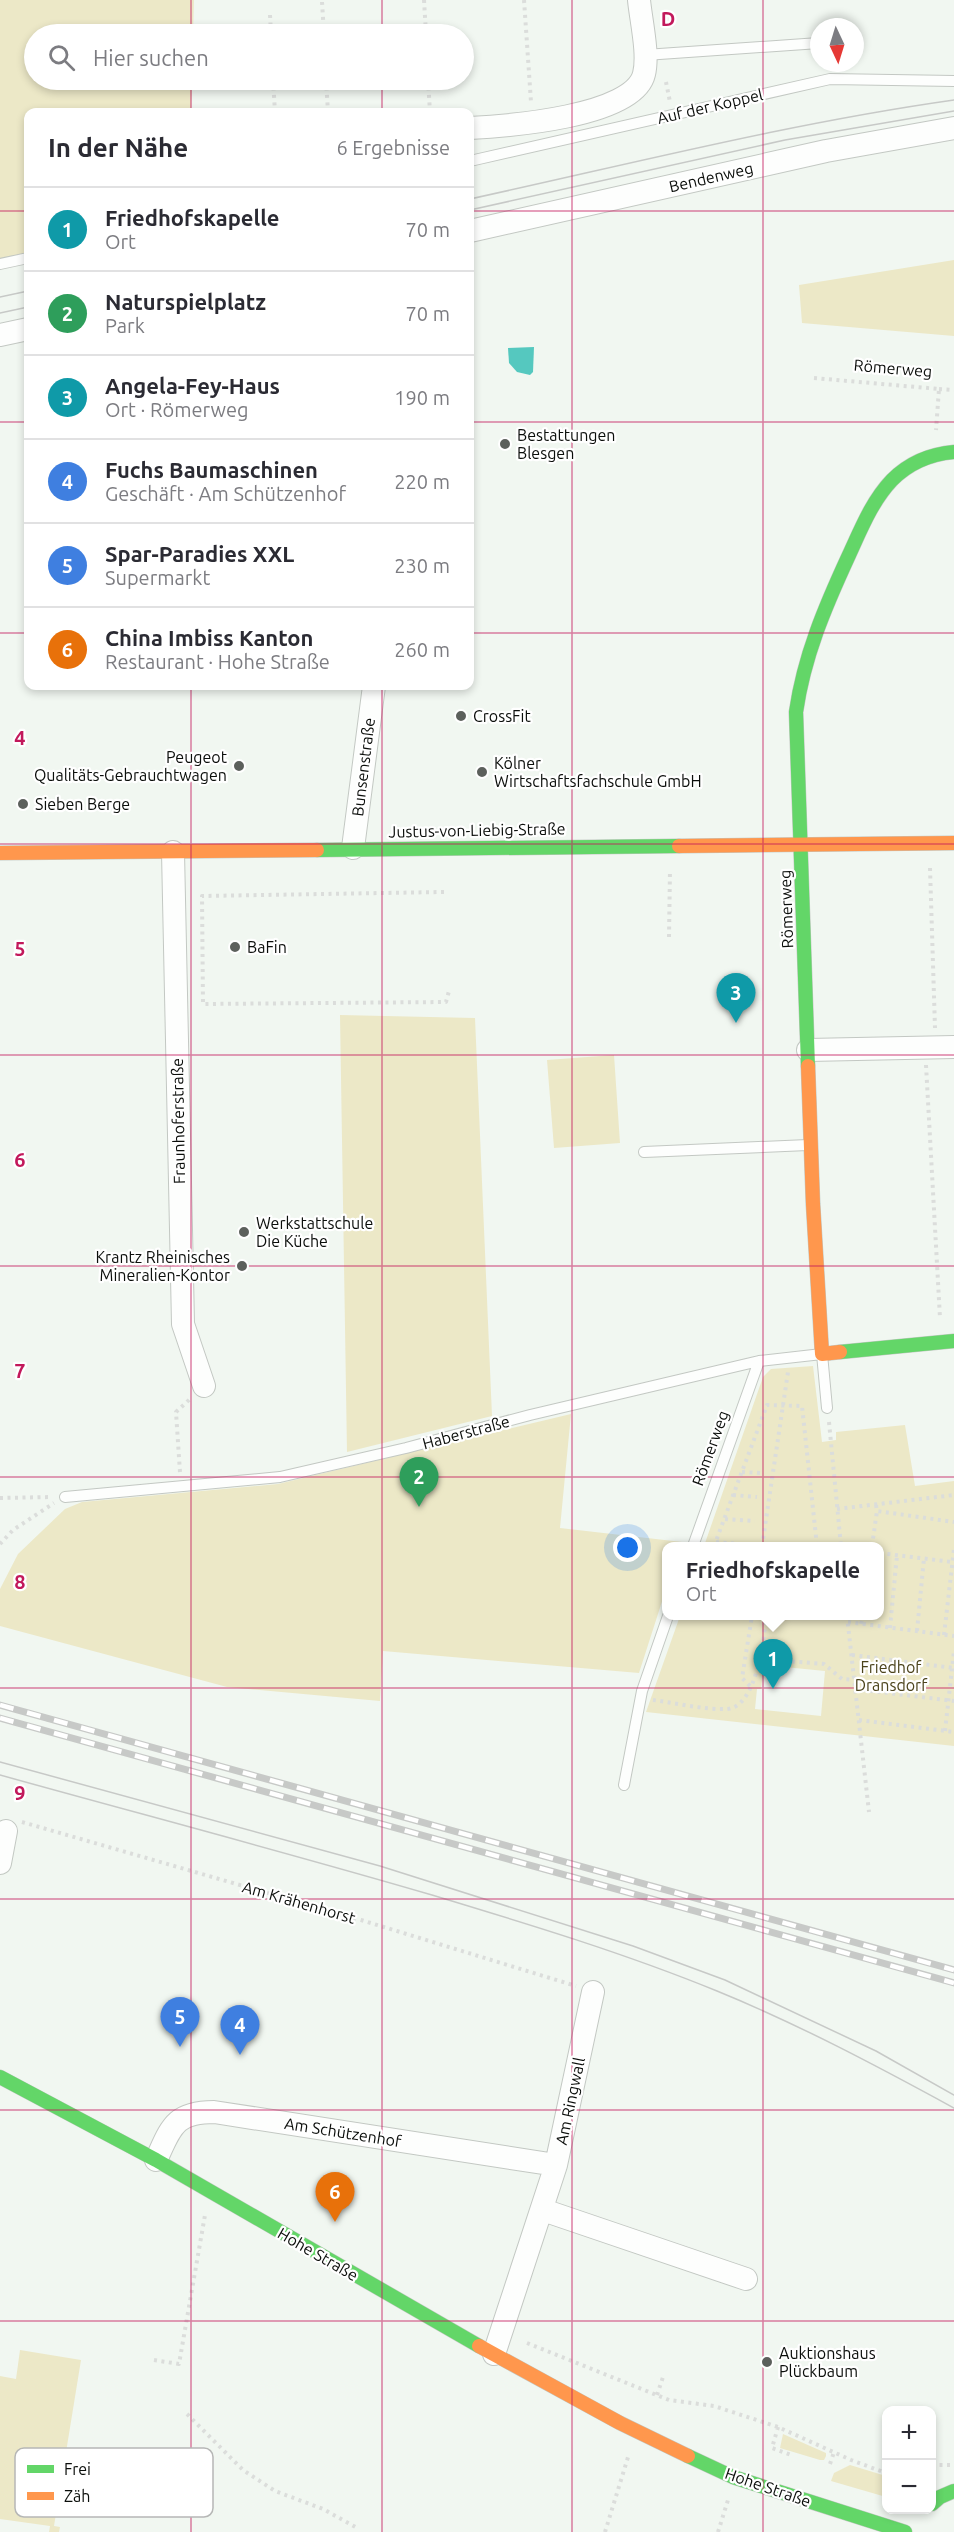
<!DOCTYPE html>
<html lang="de">
<meta charset="utf-8">
<style>
:root{--surface:#fff;--page:#f7f7f7;--text:#2b2b33;--muted:#7c7c81;--line:#e1e1e2;--accent:#5c605c}
body{margin:0;font-family:Ubuntu,sans-serif;background:var(--page);color:var(--text)}
.controls{position:absolute;right:18px;bottom:18px;display:grid;overflow:hidden;border-radius:12px;box-shadow:0 3px 9px #0003}
.controls button{width:54px;height:54px;display:grid;place-items:center;padding:0;border:0;border-bottom:2px solid var(--line);background:var(--surface);color:var(--text);font:30px sans-serif}
.compass{position:absolute;left:810px;top:18px;width:54px;height:54px;border-radius:50%;background:var(--surface);box-shadow:0 3px 9px #0003;rotate:176deg}
.you{position:absolute;left:628px;top:1548px;width:21px;height:21px;margin:-15px;border:4px solid #fff;border-radius:50%;background:#1a73e8;box-shadow:0 0 0 9px #1a73e833}
.badge{display:grid;place-items:center;width:39px;height:39px;border-radius:50%;background:var(--accent);color:#fff;font-size:20px;font-weight:700}
.pin{position:absolute;translate:-50% -50px;filter:drop-shadow(0 2px 3px #0008)}
.pin::after{content:'';position:absolute;top:32px;width:21px;height:18px;background:inherit;clip-path:polygon(0 0,100% 0,50% 100%)}
.popup{position:absolute;left:662px;top:1542px;width:222px;height:78px;box-sizing:border-box;display:grid;place-content:center;border-radius:12px;background:var(--surface);filter:drop-shadow(0 2px 4px #0005);font-size:20px;white-space:nowrap;color:var(--muted)}
.popup b{font-size:22px;color:var(--text)}
.popup::after{content:'';position:absolute;left:50%;top:100%;margin-left:-12px;border:12px solid transparent;border-top-color:var(--surface)}
.list{margin:0;padding:0;list-style:none}
h2{display:flex;justify-content:space-between;align-items:center;height:78px;margin:0;padding:0 24px;font-size:26px}
h2 small{font-size:20px;font-weight:400;color:var(--muted)}
.list li{display:grid;grid-template-columns:39px 1fr auto;gap:18px;align-items:center;box-sizing:border-box;height:84px;padding:0 24px;border-top:2px solid var(--line)}
.list b{display:block;font-size:22px;white-space:nowrap}
.list p{margin:0;font-size:20px;white-space:nowrap;color:var(--muted)}
.list em{font-size:20px;font-style:normal;color:var(--muted)}
.icon{flex:none;width:33px;height:33px;fill:none;stroke:currentColor;stroke-width:2;stroke-linecap:round;stroke-linejoin:round}
.map{position:relative;flex:none;width:954px;height:2532px;overflow:hidden}
.search{position:absolute;background:var(--surface);box-shadow:0 3px 9px #0003;left:24px;top:24px;width:450px;height:66px;display:flex;align-items:center;gap:15px;box-sizing:border-box;padding:0 21px;border-radius:33px;color:var(--muted);font-size:22px}
.panel{position:absolute;background:var(--surface);box-shadow:0 3px 9px #0003;left:24px;top:108px;width:450px;height:582px;border-radius:12px}
.map>svg:first-child{display:block}
.green{fill:#ece8c7;fill-rule:evenodd}
.water{fill:#55c8bf}
.lines{fill:none;stroke-linecap:round;stroke-linejoin:round}
.lane-casing{stroke:#c3c8c3;stroke-width:12}
.street-casing{stroke:#c3c8c3;stroke-width:24}
.fast-casing{stroke:#c3c8c3;stroke-width:15}
.slow-casing{stroke:#c3c8c3;stroke-width:15}
.path{stroke:#dbdddb;stroke-width:4;stroke-dasharray:3 4.5;stroke-linecap:butt}
.lane{stroke:#fdfefd;stroke-width:10}
.street{stroke:#fdfefd;stroke-width:22}
.fast{stroke:#63d668;stroke-width:14}
.slow{stroke:#ff974d;stroke-width:14}
.tram{stroke:#c7c9c7;stroke-width:1.5}
.rail-casing{stroke:#c7c9c7;stroke-width:7}
.rail{stroke:#fff;stroke-width:4.5;stroke-dasharray:14;stroke-linecap:butt}
.grid{fill:none;stroke:#c2185b;stroke-width:1.5;stroke-opacity:0.55}
.poi-dot{fill:#5c605c;stroke:#fff;stroke-width:2}
.labels{text-anchor:middle;stroke-width:4.5;stroke-linejoin:round;paint-order:stroke}
.street-label{font-size:16px;fill:#0b0e0b;stroke:#fff}
.poi-label{font-size:16px;fill:#0b0e0b;stroke:#fff;text-anchor:start}
.park-label{font-size:16px;fill:#4c441c;stroke:#fff}
.key{fill:#fff;stroke:#b6b7b6;stroke-width:1.5}
.key-label{font-size:16px;fill:#0b0e0b}
.grid-label{font-size:20px;text-anchor:middle;font-weight:bold;fill:#c2185b;stroke:#fff;stroke-width:4.5;stroke-linejoin:round;paint-order:stroke}
</style>
<div class="map">
<svg width="954" height="2532" viewBox="0 0 954 2532">
<rect width="100%" height="100%" fill="#f1f7f1"/>
<!-- green -->
<path class="green" d="M 0,0 L 194,0 L 193,34 L 34,34 L 34,80 L 192,80 L 191,112 L 28,112 L 28,253 L 0,259 Z
M 954,260 L 954,336 L 802,323 L 799,285 Z
M 340,1015 L 475,1018 L 492,1416 L 347,1452 Z
M 614,1055 L 620,1143 L 554,1148 L 547,1060 Z
M 813,1366 L 822,1442 L 836,1440 L 836,1432 L 905,1425 L 915,1486 L 954,1481 L 954,1746 L 646,1712 L 680,1616 L 880,1616 L 880,1546 L 704,1546 L 763,1377 L 771,1369 ZM 764,1665 L 825,1671 L 821,1716 L 755,1709 L 757,1689 L 761,1689 Z
M 571,1414 L 560,1528 L 682,1542 L 681,1546 L 666,1546 L 666,1589 L 639,1673 L 383,1651 L 380,1701 L 227,1687 L 0,1626 L 0,1589 L 18,1554 L 65,1509 L 82,1502 L 278,1484 Z
M 20,2350 L 81,2360 L 54,2526 L 60,2527 L 59,2532 L 49,2532 L 50,2526 L 0,2519 L 0,2376 L 16,2379 Z
M 783,2434 L 826,2453 L 826,2456 L 824,2460 L 820,2460 L 780,2448 Z
M 850,2465 L 886,2476 L 886,2497 L 831,2481 L 834,2473 Z"/>
<!-- water -->
<path class="water" d="M 534,347 L 533,372 L 530,375 L 517,372 L 509,363 L 508,348 Z"/>
<g class="lines">
<defs>
<path id="lane" d="M 645,55 L 819,43
M 470,161 L 830,79 L 954,81
M 0,264 L 28,258
M 644,1152 L 808,1145
M 65,1497 L 280,1477 L 406,1448 L 530,1415 L 759,1361 L 822,1354 L 827,1408
M 693,1546 L 759,1361
M 624,1785 L 642,1691 L 668,1616"/>
<path id="street" d="M 470,128 C 507,126 634,117 644,74 C 649,54 641,21 639,0
M 470,231 L 826,151 L 954,128
M 0,335 L 28,329
M 353,848 L 374,686
M 173,852 L 183,1324 L 204,1386
M 808,1050 L 954,1047
M 0,1863 L 6,1831
M 156,2160 C 171,2128 174,2112 214,2112 L 556,2165
M 543,2210 L 746,2279
M 494,2354 L 556,2165 L 593,1992"/>
<path id="fast" d="M 317,850 L 679,846
M 808,1066 L 796,712 C 804,656 825,607 849,555 C 861,529 872,501 892,480 C 909,463 931,454 954,452
M 840,1352 L 954,1341
M 0,2077 L 156,2160 L 479,2346
M 688,2456 L 733,2477 L 905,2532
M 932,2504 L 940,2497 L 954,2491"/>
<path id="slow" d="M 679,846 L 954,843
M 0,853 L 317,850
M 808,1066 L 813,1204 L 822,1354 L 840,1352
M 479,2346 L 620,2423 L 688,2456"/>
</defs>
<!-- lane casing -->
<use href="#lane" class="lane-casing"/>
<!-- street casing -->
<use href="#street" class="street-casing"/>
<!-- fast casing -->
<use href="#fast" class="fast-casing"/>
<!-- slow casing -->
<use href="#slow" class="slow-casing"/>
<!-- path -->
<path class="path" d="M 424,0 L 426,34
M 524,0 L 531,102
M 322,2 L 324,34
M 270,15 L 271,34
M 273,80 L 275,112
M 326,80 L 328,112
M 428,80 L 430,112
M 666,82 L 670,102
M 814,378 L 939,389 L 936,430
M 939,389 L 954,390
M 930,868 L 935,1028
M 444,892 L 202,896 L 203,1004 L 446,1002 L 449,991
M 669,937 L 670,870
M 926,1065 L 940,1318
M 829,1422 L 841,1546
M 180,1472 L 176,1412 L 190,1399
M 742,1472 L 761,1473
M 733,1495 L 757,1497
M 0,1498 L 52,1497
M 876,1505 L 877,1511 L 954,1522
M 837,1509 L 954,1495
M 725,1519 L 755,1521
M 716,1542 L 752,1545
M 0,1544 L 13,1530 L 54,1503
M 714,1546 L 767,1405 L 802,1406 L 817,1546
M 762,1546 L 788,1372
M 872,1546 L 877,1511
M 880,1553 L 952,1562
M 847,1616 L 869,1812
M 848,1622 L 954,1636
M 861,1624 L 863,1616
M 890,1628 L 897,1555
M 917,1631 L 924,1558
M 944,1635 L 954,1549
M 852,1655 L 954,1668
M 762,1659 L 824,1664 L 842,1679 L 854,1680
M 750,1686 L 742,1678 L 752,1616
M 855,1689 L 954,1701
M 653,1700 C 677,1703 703,1710 727,1709 C 757,1707 764,1638 766,1616
M 859,1720 L 954,1732
M 945,1731 L 954,1651
M 22,1822 L 361,1920 L 576,1986
M 527,2343 L 669,2400 L 714,2406 L 778,2427 L 851,2460 L 886,2473
M 154,2360 L 179,2364 L 205,2215
M 657,2395 L 664,2374
M 187,2414 L 243,2470 L 275,2491 L 323,2509 L 359,2529
M 778,2427 L 772,2448 L 791,2455
M 830,2464 L 834,2452
M 932,2465 L 951,2465
M 605,2532 L 629,2454
M 718,2532 L 728,2500"/>
<!-- lane -->
<use href="#lane" class="lane"/>
<!-- street -->
<use href="#street" class="street"/>
<!-- fast -->
<use href="#fast" class="fast"/>
<!-- slow -->
<use href="#slow" class="slow"/>
<!-- tram -->
<path class="tram" d="M 470,199 C 630,164 791,123 954,100
M 470,210 L 785,140 L 954,111
M 0,297 L 28,291
M 0,313 L 28,307
M 0,1762 L 380,1866 L 633,1946 L 725,1980 L 876,2051 L 954,2095
M 0,1775 C 144,1815 289,1853 432,1895 C 528,1924 624,1953 717,1991 C 798,2024 877,2066 954,2108"/>
<defs>
<path id="rail" d="M 0,1705 L 954,1970
M 0,1718 L 954,1983"/>
</defs>
<!-- rail casing -->
<use href="#rail" class="rail-casing"/>
<!-- rail -->
<use href="#rail" class="rail"/>
</g>
<!-- grid -->
<path class="grid" d="M 191,0 L 191,34M 382,0 L 382,34M 572,0 L 572,2532M 763,0 L 763,2532M 191,80 L 191,112M 382,80 L 382,112M 0,211 L 28,211M 470,211 L 954,211M 0,422 L 28,422M 470,422 L 954,422M 0,633 L 28,633M 470,633 L 954,633M 191,686 L 191,2532M 382,686 L 382,2532M 0,844 L 954,844M 0,1055 L 954,1055M 0,1266 L 954,1266M 0,1477 L 954,1477M 0,1688 L 954,1688M 0,1899 L 954,1899M 0,2110 L 954,2110M 0,2321 L 954,2321"/>
<!-- markers -->
<g class="poi-dot">
<circle cx="505" cy="444" r="6"/>
<circle cx="461" cy="716" r="6"/>
<circle cx="239" cy="766" r="6"/>
<circle cx="482" cy="772" r="6"/>
<circle cx="23" cy="804" r="6"/>
<circle cx="235" cy="947" r="6"/>
<circle cx="244" cy="1232" r="6"/>
<circle cx="242" cy="1266" r="6"/>
<circle cx="767" cy="2362" r="6"/>
</g>
<g class="labels">
<!-- street labels -->
<g class="street-label">
<text transform="translate(710 106) rotate(-13)" y="6">Auf der Koppel</text>
<text transform="translate(711 177) rotate(-13)" y="6">Bendenweg</text>
<text transform="translate(893 368) rotate(5)" y="6">Römerweg</text>
<text transform="translate(363 767) rotate(-83)" y="6">Bunsenstraße</text>
<text transform="translate(477 830) rotate(-1)" y="6">Justus-von-Liebig-Straße</text>
<text transform="translate(786 909) rotate(-92)" y="6">Römerweg</text>
<text transform="translate(178 1121) rotate(-91)" y="6">Fraunhoferstraße</text>
<text transform="translate(466 1432) rotate(-15)" y="6">Haberstraße</text>
<text transform="translate(710 1448) rotate(-70)" y="6">Römerweg</text>
<text transform="translate(299 1902) rotate(16)" y="6">Am Krähenhorst</text>
<text transform="translate(570 2101) rotate(-78)" y="6">Am Ringwall</text>
<text transform="translate(343 2132) rotate(9)" y="6">Am Schützenhof</text>
<text transform="translate(318 2254) rotate(30)" y="6">Hohe Straße</text>
<text transform="translate(768 2487) rotate(19)" y="6">Hohe Straße</text>
</g>
<!-- poi labels -->
<g class="poi-label">
<text x="517" y="441">Bestattungen<tspan x="517" dy="18">Blesgen</tspan></text>
<text x="473" y="722">CrossFit</text>
<text x="227" y="763" text-anchor="end">Peugeot<tspan x="227" dy="18">Qualitäts-Gebrauchtwagen</tspan></text>
<text x="494" y="769">Kölner<tspan x="494" dy="18">Wirtschaftsfachschule GmbH</tspan></text>
<text x="35" y="810">Sieben Berge</text>
<text x="247" y="953">BaFin</text>
<text x="256" y="1229">Werkstattschule<tspan x="256" dy="18">Die Küche</tspan></text>
<text x="230" y="1263" text-anchor="end">Krantz Rheinisches<tspan x="230" dy="18">Mineralien-Kontor</tspan></text>
<text x="779" y="2359">Auktionshaus<tspan x="779" dy="18">Plückbaum</tspan></text>
</g>
<!-- park labels -->
<g class="park-label">
<text x="891" y="1673">Friedhof<tspan x="891" dy="18">Dransdorf</tspan></text>
</g>
</g>
<!-- legend -->
<rect x="15" y="2448" width="198" height="69" rx="9" class="key"/>
<rect x="27" y="2465" width="27" height="8" fill="#63d668"/>
<rect x="27" y="2492" width="27" height="8" fill="#ff974d"/>
<g class="key-label">
<text x="64" y="2475">Frei</text>
<text x="64" y="2502">Zäh</text>
</g>
<g class="grid-label">
<text x="668" y="26">D</text>
<text x="20" y="745">4</text>
<text x="20" y="956">5</text>
<text x="20" y="1167">6</text>
<text x="20" y="1378">7</text>
<text x="20" y="1589">8</text>
<text x="20" y="1800">9</text>
</g>
</svg>
<div class="controls">
<button>+</button>
<button>−</button>
</div>
<svg class="compass" viewBox="-18 -18 36 36"><path d="M0-13l5 13h-10z" fill="#e53935"/><path d="M0 13l5-13h-10z" fill="#7c7c81"/></svg>
<div class="you"></div>
<div class="pin badge" style="left:773px;top:1689px;background:#0f9aa8">1</div>
<div class="popup"><b>Friedhofskapelle</b>Ort</div>
<div class="pin badge" style="left:419px;top:1507px;background:#2e9e5b">2</div>
<div class="pin badge" style="left:736px;top:1023px;background:#0f9aa8">3</div>
<div class="pin badge" style="left:240px;top:2055px;background:#3f7fe0">4</div>
<div class="pin badge" style="left:180px;top:2047px;background:#3f7fe0">5</div>
<div class="pin badge" style="left:335px;top:2222px;background:#e8710a">6</div>
<div class="search"><svg class="icon" aria-label="search" viewBox="0 0 24 24"><circle cx="10" cy="10" r="6"/><path d="M15 15l6 6"/></svg>Hier suchen</div>
<section class="panel">
<h2>In der Nähe<small>6 Ergebnisse</small></h2>
<ul class="list">
<li><span class="badge" style="background:#0f9aa8">1</span><div><b>Friedhofskapelle</b><p>Ort</p></div><em>70 m</em></li>
<li><span class="badge" style="background:#2e9e5b">2</span><div><b>Naturspielplatz</b><p>Park</p></div><em>70 m</em></li>
<li><span class="badge" style="background:#0f9aa8">3</span><div><b>Angela-Fey-Haus</b><p>Ort · Römerweg</p></div><em>190 m</em></li>
<li><span class="badge" style="background:#3f7fe0">4</span><div><b>Fuchs Baumaschinen</b><p>Geschäft · Am Schützenhof</p></div><em>220 m</em></li>
<li><span class="badge" style="background:#3f7fe0">5</span><div><b>Spar-Paradies XXL</b><p>Supermarkt</p></div><em>230 m</em></li>
<li><span class="badge" style="background:#e8710a">6</span><div><b>China Imbiss Kanton</b><p>Restaurant · Hohe Straße</p></div><em>260 m</em></li>
</ul>
</section>
</div>
